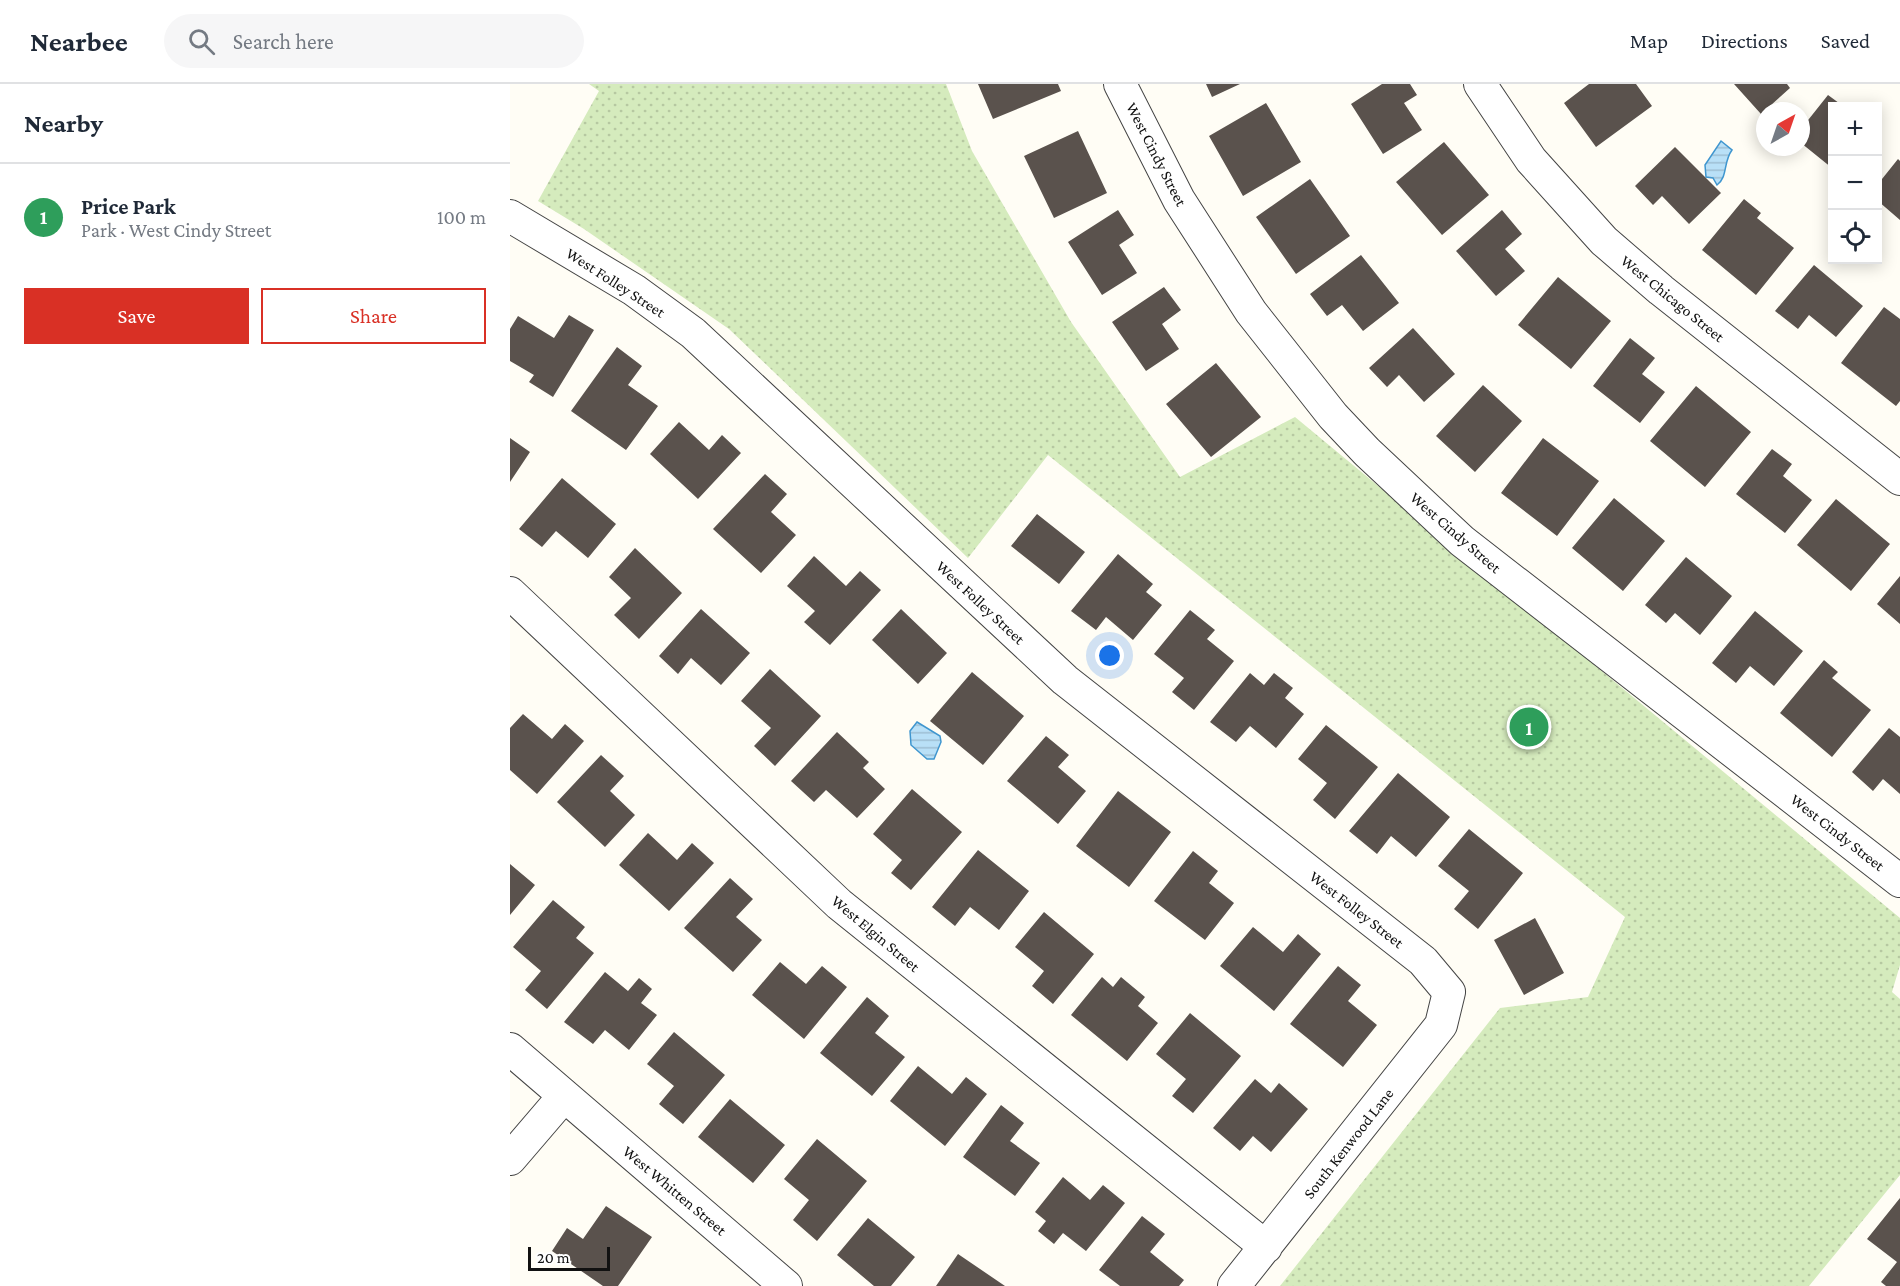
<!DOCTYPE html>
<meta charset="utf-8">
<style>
:root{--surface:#fff;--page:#f6f6f7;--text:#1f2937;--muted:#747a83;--line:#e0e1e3;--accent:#d93025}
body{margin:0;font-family:"Crimson Pro",serif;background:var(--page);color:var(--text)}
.controls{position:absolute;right:18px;top:18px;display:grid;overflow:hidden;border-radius:0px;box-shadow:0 3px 15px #0003}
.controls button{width:54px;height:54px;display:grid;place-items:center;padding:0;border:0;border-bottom:2px solid var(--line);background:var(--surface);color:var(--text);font:30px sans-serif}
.compass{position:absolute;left:1246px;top:18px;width:54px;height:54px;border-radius:50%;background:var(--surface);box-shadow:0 3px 15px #0003;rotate:40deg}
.scale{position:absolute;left:18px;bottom:15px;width:82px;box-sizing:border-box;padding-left:6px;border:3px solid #111;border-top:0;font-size:16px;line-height:21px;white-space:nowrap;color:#111;-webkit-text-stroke:4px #fff;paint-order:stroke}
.you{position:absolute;left:600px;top:572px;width:21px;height:21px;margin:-15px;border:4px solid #fff;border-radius:50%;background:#1a73e8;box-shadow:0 0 0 9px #1a73e833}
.badge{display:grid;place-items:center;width:39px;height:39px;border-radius:50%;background:var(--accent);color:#fff;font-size:20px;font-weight:700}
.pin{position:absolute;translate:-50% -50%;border:3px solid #fff;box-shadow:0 2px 6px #0006}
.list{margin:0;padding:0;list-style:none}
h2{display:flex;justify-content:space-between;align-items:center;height:78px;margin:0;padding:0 24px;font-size:26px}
h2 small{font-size:20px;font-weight:400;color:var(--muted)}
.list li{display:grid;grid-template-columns:39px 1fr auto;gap:18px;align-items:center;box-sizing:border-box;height:108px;padding:0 24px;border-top:2px solid var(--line)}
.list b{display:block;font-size:22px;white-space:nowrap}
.list p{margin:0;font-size:20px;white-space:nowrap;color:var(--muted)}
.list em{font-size:20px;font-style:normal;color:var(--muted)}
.actions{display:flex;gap:12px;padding:18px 24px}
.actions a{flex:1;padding:14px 0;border:2px solid var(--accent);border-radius:0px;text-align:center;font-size:21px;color:var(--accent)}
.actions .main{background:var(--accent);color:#fff}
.icon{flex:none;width:33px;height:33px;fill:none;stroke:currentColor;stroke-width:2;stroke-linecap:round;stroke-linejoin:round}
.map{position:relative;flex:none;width:1390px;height:1202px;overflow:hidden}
header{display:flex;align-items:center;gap:36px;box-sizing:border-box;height:84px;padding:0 30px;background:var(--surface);border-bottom:2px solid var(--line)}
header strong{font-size:28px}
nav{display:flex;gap:33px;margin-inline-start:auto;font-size:21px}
.search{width:420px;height:54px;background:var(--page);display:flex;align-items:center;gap:15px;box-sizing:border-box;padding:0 21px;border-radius:33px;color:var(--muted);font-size:22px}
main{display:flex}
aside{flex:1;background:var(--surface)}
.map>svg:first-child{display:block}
.grass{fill:url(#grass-dots)}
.water{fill:url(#water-rules);stroke:#3f96cf;stroke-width:1.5}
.building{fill:#5a524d}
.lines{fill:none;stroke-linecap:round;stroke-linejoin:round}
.minor-casing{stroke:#444;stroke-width:34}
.minor{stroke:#fff;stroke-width:32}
.labels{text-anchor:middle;stroke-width:6;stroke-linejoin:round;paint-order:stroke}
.street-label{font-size:16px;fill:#111;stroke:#fff}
</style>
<header>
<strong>Nearbee</strong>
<div class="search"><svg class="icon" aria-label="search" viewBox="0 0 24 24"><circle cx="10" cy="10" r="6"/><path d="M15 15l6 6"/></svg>Search here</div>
<nav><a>Map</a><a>Directions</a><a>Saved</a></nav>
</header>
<main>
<aside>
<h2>Nearby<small></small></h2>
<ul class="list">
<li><span class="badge" style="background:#2e9e5b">1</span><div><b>Price Park</b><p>Park · West Cindy Street</p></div><em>100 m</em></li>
</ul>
<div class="actions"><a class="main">Save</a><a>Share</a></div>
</aside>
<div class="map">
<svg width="1390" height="1202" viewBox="0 0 1390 1202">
<defs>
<pattern id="grass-dots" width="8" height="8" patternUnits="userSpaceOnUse" patternTransform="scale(1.5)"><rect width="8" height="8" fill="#d5ebbd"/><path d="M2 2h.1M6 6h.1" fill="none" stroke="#b6c8a1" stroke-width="1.8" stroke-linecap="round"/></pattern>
<pattern id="water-rules" width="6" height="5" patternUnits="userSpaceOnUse" patternTransform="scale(1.5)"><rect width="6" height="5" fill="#b9e0f7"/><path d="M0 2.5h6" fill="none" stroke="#9ebfd3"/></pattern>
</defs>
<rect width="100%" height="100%" fill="#fffdf5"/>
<!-- grass -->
<path class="grass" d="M 79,0 L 436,0 L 462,67 L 561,238 L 670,393 L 785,333 L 1390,834 L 1390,881 L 1382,908 L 1390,915 L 1390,1091 L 1299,1202 L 770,1202 L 990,924 L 1078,913 L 1115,833 L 538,371 L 458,474 L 219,245 L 74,145 L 28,117 L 89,7 Z"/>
<!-- water -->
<path class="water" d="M 1211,57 L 1222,66 C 1213,78 1218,93 1207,101 L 1203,94 L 1196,93 L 1195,81 Z
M 407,638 L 430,652 L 431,658 L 424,675 L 417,675 L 401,661 L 400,647 Z"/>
<!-- building -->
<path class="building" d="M 468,0 L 548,0 L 551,7 L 483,35 Z
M 696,0 L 730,0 L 702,13 Z
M 872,0 L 900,0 L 907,11 L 894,19 L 912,46 L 873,70 L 841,20 Z
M 1079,0 L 1126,0 L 1142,22 L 1086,63 L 1054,19 Z
M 1224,0 L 1277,0 L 1280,4 L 1251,30 Z
M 1318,11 L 1333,22 L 1322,22 L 1322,84 L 1291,59 L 1291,45 Z
M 756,19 L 791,78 L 733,112 L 699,52 Z
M 568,47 L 597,109 L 544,134 L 514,72 Z
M 934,58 L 979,111 L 932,151 L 886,98 Z
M 1165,63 L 1211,109 L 1179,140 L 1152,112 L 1143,121 L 1125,102 Z
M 1388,75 L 1390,77 L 1390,136 L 1368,117 L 1368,100 Z
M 800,95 L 840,152 L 786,190 L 746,133 Z
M 1234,115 L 1251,129 L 1247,134 L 1284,164 L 1246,211 L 1192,166 Z
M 608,126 L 624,151 L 609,161 L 627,189 L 592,211 L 558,158 Z
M 992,126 L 1012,150 L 995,165 L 1015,187 L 986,212 L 946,167 Z
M 851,171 L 889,219 L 853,247 L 832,221 L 817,232 L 800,210 Z
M 1304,181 L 1353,222 L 1326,253 L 1299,231 L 1288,245 L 1265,227 Z
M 1048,193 L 1101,237 L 1061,285 L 1008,241 Z
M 654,203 L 671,226 L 652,240 L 669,265 L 636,287 L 602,238 Z
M 1374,223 L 1390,235 L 1390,317 L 1386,322 L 1331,279 Z
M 59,231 L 84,246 L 43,313 L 19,298 L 24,291 L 0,277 L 0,245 L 8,232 L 44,254 Z
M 903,244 L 945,290 L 914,318 L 889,291 L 877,303 L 859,284 Z
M 1120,254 L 1145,274 L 1132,290 L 1155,308 L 1130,339 L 1083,302 Z
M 107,263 L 132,282 L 118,301 L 148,322 L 116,366 L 61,327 Z
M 706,279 L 751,333 L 701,373 L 656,320 Z
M 973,301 L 1012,337 L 965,388 L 926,352 Z
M 1186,302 L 1241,348 L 1195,403 L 1140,357 Z
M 169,338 L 199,366 L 212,351 L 231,369 L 188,415 L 140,370 Z
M 0,354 L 20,368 L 0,398 Z
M 1033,354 L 1089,397 L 1047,452 L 991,409 Z
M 1262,365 L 1282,380 L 1273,392 L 1302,416 L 1275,449 L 1226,410 Z
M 255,390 L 277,410 L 261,428 L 286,451 L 251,489 L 203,445 Z
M 52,394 L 106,440 L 78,474 L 46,447 L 32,463 L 9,445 Z
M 1104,414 L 1155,457 L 1113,507 L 1062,464 Z
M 1326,415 L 1380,460 L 1341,507 L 1287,461 Z
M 527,430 L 575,468 L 549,500 L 501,462 Z
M 125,464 L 172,509 L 129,555 L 104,531 L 121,514 L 99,493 Z
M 608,470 L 643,500 L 636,508 L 652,521 L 623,556 L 596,533 L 586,546 L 561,527 Z
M 304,472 L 336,502 L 350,487 L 371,506 L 320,561 L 294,538 L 305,527 L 277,502 Z
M 1176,473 L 1222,512 L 1190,551 L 1165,529 L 1156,539 L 1135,521 Z
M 1390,492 L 1390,540 L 1367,520 Z
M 191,525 L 240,569 L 211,601 L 181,574 L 168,590 L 149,572 Z
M 391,525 L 437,569 L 408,600 L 362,556 Z
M 680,526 L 705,546 L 697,555 L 724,577 L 684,626 L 662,608 L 674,594 L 644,570 Z
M 1245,527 L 1293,567 L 1264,602 L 1240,582 L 1226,599 L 1202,579 Z
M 1314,576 L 1328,588 L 1322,594 L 1361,626 L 1322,673 L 1270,629 Z
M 260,585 L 311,632 L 265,682 L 244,662 L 261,644 L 231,617 Z
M 462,588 L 514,632 L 473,681 L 420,637 Z
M 740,589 L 754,601 L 764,589 L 783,604 L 775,614 L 794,630 L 766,664 L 740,642 L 726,658 L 700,638 Z
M 13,630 L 42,655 L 55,640 L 74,657 L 27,710 L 0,686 L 0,644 Z
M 816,641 L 868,683 L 825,735 L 803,716 L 817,699 L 788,675 Z
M 1379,644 L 1390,653 L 1390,710 L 1373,695 L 1363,707 L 1342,688 Z
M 327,648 L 359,678 L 353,684 L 375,705 L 347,734 L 316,706 L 304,718 L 281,697 Z
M 536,652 L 559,671 L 548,683 L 576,707 L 548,740 L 497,697 Z
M 91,671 L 114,692 L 100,707 L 125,731 L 95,763 L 47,718 Z
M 888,689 L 940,733 L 906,773 L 881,752 L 867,770 L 839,747 Z
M 402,705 L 452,748 L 401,806 L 381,789 L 392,776 L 363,750 Z
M 608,707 L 661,748 L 619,803 L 566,762 Z
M 959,745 L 1013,789 L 968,845 L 944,825 L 959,807 L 928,782 Z
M 138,749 L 167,776 L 182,759 L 204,779 L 159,827 L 109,781 Z
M 468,766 L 519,807 L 489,846 L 460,823 L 445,842 L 422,823 Z
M 683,767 L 708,787 L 699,799 L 724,819 L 695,856 L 644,817 Z
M 0,780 L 25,801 L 0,831 Z
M 220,794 L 243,815 L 226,833 L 252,856 L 223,888 L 174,844 Z
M 43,816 L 75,843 L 66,854 L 84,869 L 37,925 L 15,906 L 31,887 L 3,863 Z
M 534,828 L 584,870 L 543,920 L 522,902 L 534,887 L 505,863 Z
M 1025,834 L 1054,889 L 1014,911 L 984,856 Z
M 743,843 L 773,868 L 788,850 L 811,870 L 764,927 L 710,882 Z
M 270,878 L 296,900 L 312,882 L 337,903 L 294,955 L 242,911 Z
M 828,882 L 851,901 L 838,917 L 867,941 L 833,983 L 780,940 Z
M 95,888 L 118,907 L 129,894 L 142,905 L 131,919 L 147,931 L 119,966 L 95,946 L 83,960 L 54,938 Z
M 592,893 L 603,903 L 611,893 L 635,913 L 628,922 L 648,939 L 617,977 L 561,931 Z
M 357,913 L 379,932 L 365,949 L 395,973 L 362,1012 L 310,969 Z
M 680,929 L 731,972 L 683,1029 L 662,1012 L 676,995 L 646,970 Z
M 164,948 L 215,991 L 173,1040 L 149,1020 L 164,1002 L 137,980 Z
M 408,982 L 442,1010 L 456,993 L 477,1010 L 435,1062 L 380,1017 Z
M 745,995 L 761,1009 L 769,999 L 798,1025 L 761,1068 L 743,1052 L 730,1067 L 703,1044 Z
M 220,1015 L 275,1061 L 243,1099 L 188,1053 Z
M 491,1021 L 514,1039 L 500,1057 L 530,1079 L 505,1112 L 453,1073 Z
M 307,1055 L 357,1097 L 307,1157 L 283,1136 L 299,1116 L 274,1095 Z
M 553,1093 L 580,1116 L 593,1101 L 615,1119 L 576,1167 L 553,1149 L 544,1160 L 528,1147 L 536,1137 L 525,1128 Z
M 1390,1114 L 1390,1202 L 1376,1202 L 1371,1198 L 1387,1178 L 1357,1155 Z
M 96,1122 L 142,1153 L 108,1202 L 93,1202 L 42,1167 L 57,1144 L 73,1155 Z
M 632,1132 L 655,1150 L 640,1168 L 674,1196 L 669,1202 L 610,1202 L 589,1186 Z
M 358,1134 L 405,1173 L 381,1202 L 364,1202 L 327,1171 Z
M 448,1170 L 495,1202 L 426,1202 Z"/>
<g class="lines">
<defs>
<path id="minor" d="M 610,0 L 669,116 L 741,228 L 823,332 L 857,368 L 952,457 L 1390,797
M 970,0 L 1021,76 L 1094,157 L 1151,206 L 1390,395
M 0,132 L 124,206 L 183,249 L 555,596 L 913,877 L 939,908 L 931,941 L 724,1202
M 0,509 L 329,820 L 756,1163
M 0,965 L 276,1202
M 0,1075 L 54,1012"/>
</defs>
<!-- minor casing -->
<use href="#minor" class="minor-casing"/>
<!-- minor -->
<use href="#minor" class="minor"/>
</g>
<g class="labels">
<!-- street labels -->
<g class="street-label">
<text transform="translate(647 70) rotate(63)" y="6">West Cindy Street</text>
<text transform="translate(106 198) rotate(33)" y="6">West Folley Street</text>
<text transform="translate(1163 214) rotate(39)" y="6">West Chicago Street</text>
<text transform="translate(946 448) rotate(41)" y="6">West Cindy Street</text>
<text transform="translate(471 518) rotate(43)" y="6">West Folley Street</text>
<text transform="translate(1328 748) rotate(38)" y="6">West Cindy Street</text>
<text transform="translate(847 825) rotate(38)" y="6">West Folley Street</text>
<text transform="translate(366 849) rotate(40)" y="6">West Elgin Street</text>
<text transform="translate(838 1059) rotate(-52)" y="6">South Kenwood Lane</text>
<text transform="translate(165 1106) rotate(40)" y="6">West Whitten Street</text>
</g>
</g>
</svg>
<div class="controls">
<button>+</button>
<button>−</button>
<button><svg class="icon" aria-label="locate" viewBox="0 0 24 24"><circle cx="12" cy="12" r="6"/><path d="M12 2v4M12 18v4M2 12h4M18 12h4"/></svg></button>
</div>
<svg class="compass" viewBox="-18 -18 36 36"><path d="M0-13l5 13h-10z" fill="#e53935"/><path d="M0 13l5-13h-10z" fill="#747a83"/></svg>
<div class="scale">20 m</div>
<div class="you"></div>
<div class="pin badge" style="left:1019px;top:643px;background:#2e9e5b">1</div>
</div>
</main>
